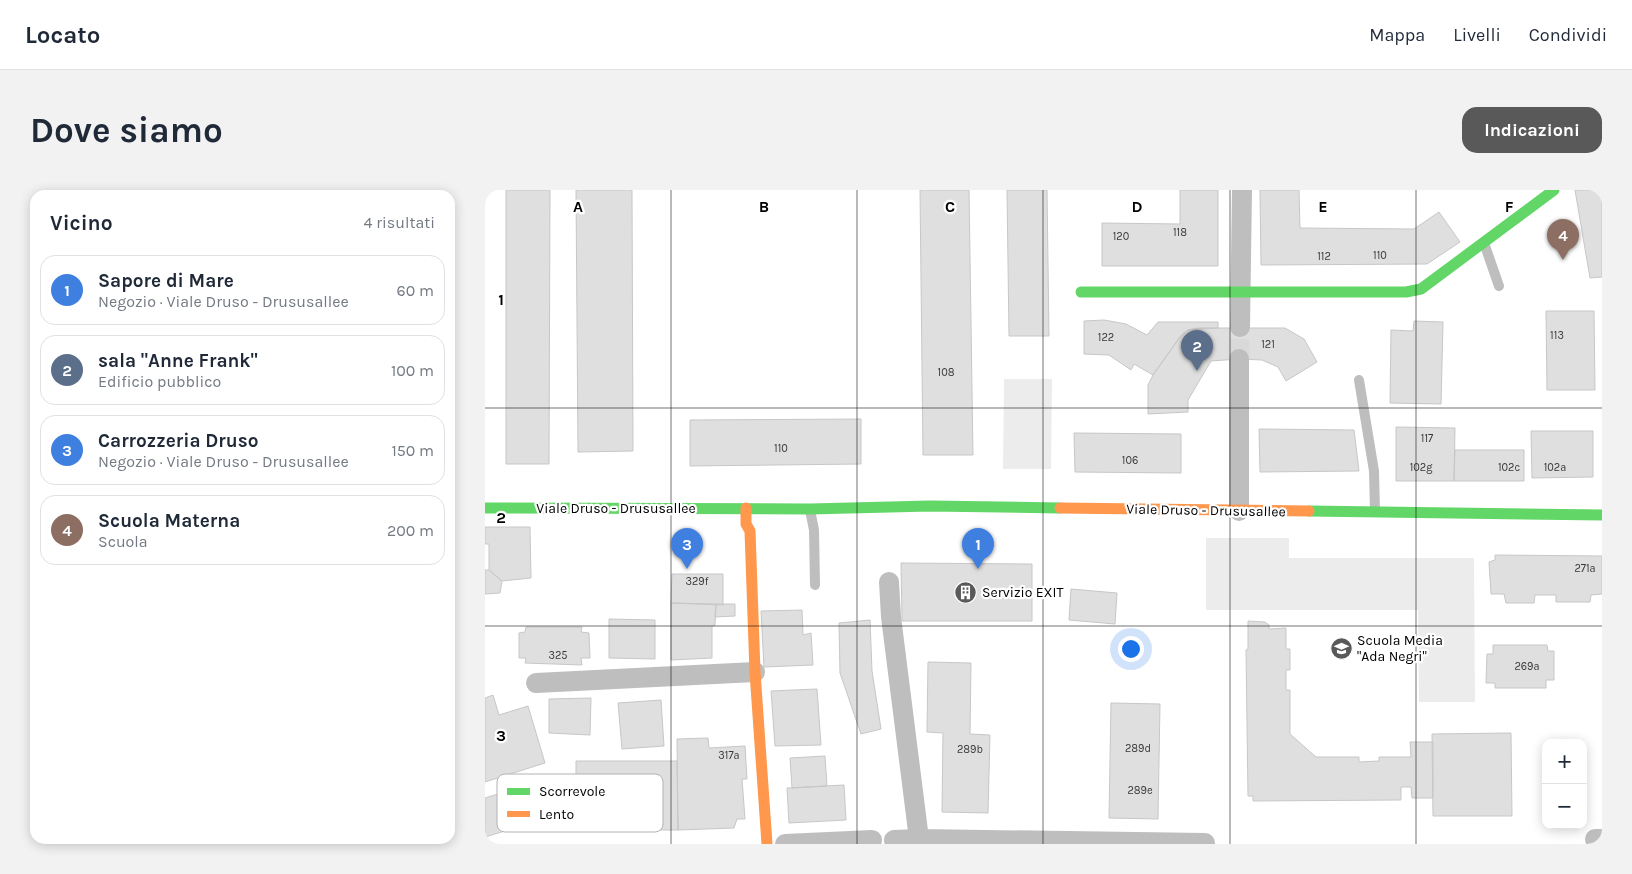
<!DOCTYPE html>
<html lang="it">
<meta charset="utf-8">
<style>
:root{--surface:#fff;--page:#f2f2f3;--text:#1f2937;--muted:#747a83;--line:#e0e1e3;--accent:#595959}
body{margin:0;font-family:Karla,sans-serif;background:var(--page);color:var(--text)}
.controls{position:absolute;right:15px;bottom:15px;display:grid;overflow:hidden;border-radius:10px;box-shadow:0 2px 12px #0003}
.controls button{width:45px;height:45px;display:grid;place-items:center;padding:0;border:0;border-bottom:1px solid var(--line);background:var(--surface);color:var(--text);font:25px sans-serif}
.you{position:absolute;left:645px;top:458px;width:18px;height:18px;margin:-12px;border:4px solid #fff;border-radius:50%;background:#1a73e8;box-shadow:0 0 0 8px #1a73e833}
.badge{display:grid;place-items:center;width:32px;height:32px;border-radius:50%;background:var(--accent);color:#fff;font-size:16px;font-weight:700}
.pin{position:absolute;translate:-50% -41px;filter:drop-shadow(0 1px 2px #0008)}
.pin::after{content:'';position:absolute;top:26px;width:18px;height:15px;background:inherit;clip-path:polygon(0 0,100% 0,50% 100%)}
.list{margin:0;padding:0;list-style:none}
h2{display:flex;justify-content:space-between;align-items:center;height:65px;margin:0;padding:0 20px;font-size:21px}
h2 small{font-size:16px;font-weight:400;color:var(--muted)}
.list li{display:grid;grid-template-columns:32px 1fr auto;gap:15px;align-items:center;box-sizing:border-box;height:70px;margin:0 10px 10px;padding:0 10px;border:1px solid var(--line);border-radius:15px}
.list b{display:block;font-size:19px;white-space:nowrap}
.list p{margin:0;font-size:16px;white-space:nowrap;color:var(--muted)}
.list em{font-size:16px;font-style:normal;color:var(--muted)}
.map{position:relative;flex:none;width:1117px;height:654px;overflow:hidden;border-radius:15px}
header{display:flex;align-items:center;gap:30px;box-sizing:border-box;height:70px;padding:0 25px;background:var(--surface);border-bottom:1px solid var(--line)}
header strong{font-size:24px}
nav{display:flex;gap:28px;margin-inline-start:auto;font-size:18px}
.intro{display:flex;align-items:center;justify-content:space-between;box-sizing:border-box;height:120px;padding:0 30px}
h1{margin:0;font-size:35px}
.button{padding:12px 22px;border-radius:15px;background:var(--accent);color:#fff;font-size:18px;font-weight:700}
main{display:flex;gap:30px;padding:0 30px}
aside{flex:1;background:var(--surface);border-radius:15px;box-shadow:0 2px 12px #0003}
.map>svg:first-child{display:block}
.garden{fill:#ececec}
.building{fill:#dfdfdf;stroke:#c7c7c7}
.lines{fill:none;stroke-linecap:round;stroke-linejoin:round}
.street-tunnel{stroke:#d9d9d9;stroke-width:20;stroke-dasharray:20 10;stroke-linecap:butt}
.lane{stroke:#bebebe;stroke-width:10}
.street{stroke:#bebebe;stroke-width:20}
.fast{stroke:#63d668;stroke-width:11}
.slow{stroke:#ff974d;stroke-width:11}
.grid{fill:none;stroke:#000;stroke-width:1;stroke-opacity:0.55}
.labels{text-anchor:middle;stroke-width:4.5;stroke-linejoin:round;paint-order:stroke}
.number-label{font-size:11px;fill:#383838}
.street-label{font-size:14px;fill:#000;stroke:#fff}
.poi-label{font-size:14px;fill:#000;stroke:#fff;text-anchor:start}
.key{fill:#fff;stroke:#b2b2b2;stroke-width:1}
.key-label{font-size:14px;fill:#000}
.grid-label{font-size:16px;text-anchor:middle;font-weight:bold;fill:#000;stroke:#fff;stroke-width:4.5;stroke-linejoin:round;paint-order:stroke}
</style>
<header>
<strong>Locato</strong>
<nav><a>Mappa</a><a>Livelli</a><a>Condividi</a></nav>
</header>
<div class="intro"><h1>Dove siamo</h1><a class="button">Indicazioni</a></div>
<main>
<aside>
<h2>Vicino<small>4 risultati</small></h2>
<ul class="list">
<li><span class="badge" style="background:#3f7fe0">1</span><div><b>Sapore di Mare</b><p>Negozio · Viale Druso - Drususallee</p></div><em>60 m</em></li>
<li><span class="badge" style="background:#5c6f8a">2</span><div><b>sala &quot;Anne Frank&quot;</b><p>Edificio pubblico</p></div><em>100 m</em></li>
<li><span class="badge" style="background:#3f7fe0">3</span><div><b>Carrozzeria Druso</b><p>Negozio · Viale Druso - Drususallee</p></div><em>150 m</em></li>
<li><span class="badge" style="background:#8d6e63">4</span><div><b>Scuola Materna</b><p>Scuola</p></div><em>200 m</em></li>
</ul>
</aside>
<div class="map">
<svg width="1117" height="654" viewBox="0 0 1117 654">
<rect width="100%" height="100%" fill="#fff"/>
<!-- garden -->
<path class="garden" d="M 519,189 L 567,189 L 566,279 L 518,279 Z
M 721,348 L 804,348 L 804,368 L 989,368 L 990,512 L 934,512 L 933,420 L 721,420 Z"/>
<!-- building -->
<path class="building" d="M 21,0 L 65,0 L 64,274 L 21,274 Z
M 91,0 L 147,0 L 148,261 L 93,262 Z
M 435,0 L 484,0 L 488,265 L 438,265 Z
M 522,0 L 562,0 L 564,146 L 524,146 Z
M 695,0 L 733,0 L 733,76 L 617,76 L 617,33 L 695,34 Z
M 775,0 L 814,0 L 815,38 L 929,39 L 954,22 L 975,52 L 942,74 L 776,75 Z
M 1090,0 L 1117,0 L 1117,87 L 1105,88 Z
M 1061,121 L 1109,121 L 1110,200 L 1062,200 Z
M 619,130 L 641,134 L 662,145 L 673,132 L 733,132 L 733,138 L 703,140 L 695,147 L 668,185 L 649,174 L 646,180 L 624,165 L 599,164 L 599,131 Z
M 929,131 L 958,132 L 956,214 L 905,213 L 906,140 L 928,141 Z
M 715,138 L 800,138 L 819,149 L 832,172 L 801,191 L 793,177 L 777,170 L 754,169 L 726,171 L 703,210 L 703,222 L 663,224 L 663,195 L 668,185 L 695,147 L 703,140 Z
M 376,229 L 376,274 L 205,276 L 205,230 Z
M 911,237 L 970,238 L 969,291 L 911,291 Z
M 774,239 L 869,240 L 874,281 L 775,282 Z
M 1046,241 L 1108,241 L 1108,287 L 1047,288 Z
M 589,243 L 696,244 L 696,283 L 590,282 Z
M 970,260 L 1039,260 L 1039,291 L 969,291 Z
M 0,337 L 45,337 L 46,388 L 17,391 L 4,380 L 4,354 L 0,354 Z
M 1010,365 L 1117,366 L 1117,404 L 1106,405 L 1105,412 L 1071,412 L 1071,405 L 1050,405 L 1049,413 L 1021,413 L 1019,404 L 1006,404 L 1004,372 L 1010,370 Z
M 416,373 L 547,374 L 547,431 L 417,431 Z
M 0,380 L 4,380 L 17,391 L 15,403 L 0,404 Z
M 187,384 L 238,384 L 238,415 L 186,413 Z
M 586,399 L 632,403 L 630,434 L 584,430 Z
M 186,413 L 231,414 L 230,435 L 227,436 L 227,468 L 186,470 Z
M 231,414 L 250,414 L 250,426 L 230,427 Z
M 317,420 L 318,445 L 326,443 L 328,475 L 279,477 L 276,421 Z
M 124,429 L 170,430 L 170,469 L 124,468 Z
M 385,430 L 387,481 L 396,539 L 376,544 L 355,483 L 354,433 Z
M 763,431 L 780,432 L 784,435 L 784,439 L 801,438 L 801,459 L 805,459 L 805,480 L 801,480 L 801,500 L 805,500 L 805,544 L 831,567 L 874,567 L 874,572 L 894,571 L 894,567 L 926,567 L 925,552 L 948,552 L 948,608 L 927,608 L 926,597 L 916,597 L 916,610 L 768,611 L 768,606 L 763,606 L 761,460 L 763,459 Z
M 41,437 L 97,437 L 96,442 L 104,443 L 105,468 L 96,468 L 97,475 L 40,473 L 41,468 L 34,468 L 34,443 L 40,442 Z
M 1008,455 L 1062,455 L 1063,461 L 1069,461 L 1069,490 L 1061,490 L 1061,498 L 1010,498 L 1010,493 L 1001,493 L 1002,464 L 1008,464 Z
M 443,472 L 486,473 L 485,544 L 505,545 L 503,623 L 457,622 L 458,543 L 442,542 Z
M 332,499 L 336,555 L 290,556 L 286,501 Z
M 8,505 L 14,525 L 43,516 L 60,573 L 0,592 L 0,508 Z
M 106,508 L 105,545 L 64,543 L 64,509 Z
M 176,510 L 179,556 L 137,559 L 133,513 Z
M 626,513 L 675,514 L 673,629 L 624,628 Z
M 1026,543 L 1027,626 L 948,626 L 947,544 Z
M 223,548 L 224,558 L 260,556 L 262,589 L 257,589 L 260,629 L 252,629 L 249,638 L 193,640 L 192,549 Z
M 340,566 L 342,596 L 307,598 L 305,568 Z
M 91,571 L 192,571 L 193,640 L 91,640 Z
M 359,595 L 361,630 L 304,633 L 302,598 Z
M 39,596 L 50,632 L 0,647 L 0,608 Z"/>
<g class="lines">
<!-- street-tunnel -->
<path class="street-tunnel" d="M 754,169 L 755,137"/>
<!-- lane -->
<path class="lane" d="M 999,53 L 1014,96
M 874,190 L 889,281 L 890,322
M 325,320 L 329,340 L 330,395"/>
<!-- street -->
<path class="street" d="M 755,137 L 757,0
M 754,321 L 754,169
M 404,392 L 406,427 L 434,649
M 51,493 L 270,482
M 1110,649 L 1117,649
M 300,654 L 387,650
M 410,654 L 409,650 L 434,649 L 720,653"/>
<!-- fast -->
<path class="fast" d="M 596,102 L 921,102 L 936,99 L 1069,0
M 0,318 L 325,319 L 445,316 L 575,318
M 824,321 L 1117,325"/>
<!-- slow -->
<path class="slow" d="M 261,318 L 261,334 L 265,341 L 270,482 L 282,654
M 575,318 L 824,321"/>
</g>
<!-- grid -->
<path class="grid" d="M 186,0 L 186,654M 372,0 L 372,654M 558,0 L 558,654M 745,0 L 745,654M 931,0 L 931,654M 0,218 L 1117,218M 0,436 L 1117,436"/>
<!-- icons -->
<defs>
<symbol id="building-disc" viewBox="-11 -11 22 22"><circle r="9.5" fill="#595959" stroke="#fff"/><path d="M-4-6H4V6H1V3H-1V6H-4ZM-2.5-4.3h1.7v1.8h-1.7ZM.8-4.3h1.7v1.8H.8ZM-2.5-1h1.7V.8h-1.7ZM.8-1h1.7V.8H.8Z" fill="#fff"/></symbol>
<symbol id="school-disc" viewBox="-11 -11 22 22"><circle r="9.5" fill="#595959" stroke="#fff"/><path d="M0-5L7-2L0 1L-7-2ZM-4 1L0 2.5L4 1V4Q0 6-4 4Z" fill="#fff"/></symbol>
</defs>
<g fill-rule="evenodd">
<use href="#building-disc" x="468" y="390" width="25" height="25"/>
<use href="#school-disc" x="844" y="446" width="25" height="25"/>
</g>
<g class="labels">
<!-- number labels -->
<g class="number-label">
<text x="695" y="46">118</text>
<text x="636" y="50">120</text>
<text x="895" y="69">110</text>
<text x="839" y="70">112</text>
<text x="1072" y="149">113</text>
<text x="621" y="151">122</text>
<text x="783" y="158">121</text>
<text x="461" y="186">108</text>
<text x="942" y="252">117</text>
<text x="296" y="262">110</text>
<text x="645" y="274">106</text>
<text x="936" y="281">102g</text>
<text x="1024" y="281">102c</text>
<text x="1070" y="281">102a</text>
<text x="1100" y="382">271a</text>
<text x="212" y="395">329f</text>
<text x="73" y="469">325</text>
<text x="1042" y="480">269a</text>
<text x="653" y="562">289d</text>
<text x="485" y="563">289b</text>
<text x="244" y="569">317a</text>
<text x="655" y="604">289e</text>
</g>
<!-- street labels -->
<g class="street-label">
<text x="131" y="323">Viale Druso - Drususallee</text>
<text transform="translate(721 320) rotate(1)" y="5">Viale Druso - Drususallee</text>
</g>
<!-- poi labels -->
<g class="poi-label">
<text x="497" y="407">Servizio EXIT</text>
<text x="872" y="455">Scuola Media<tspan x="872" dy="16">"Ada Negri"</tspan></text>
</g>
</g>
<!-- legend -->
<rect x="12" y="584" width="166" height="58" rx="8" class="key"/>
<rect x="22" y="598" width="23" height="7" fill="#63d668"/>
<rect x="22" y="621" width="23" height="6" fill="#ff974d"/>
<g class="key-label">
<text x="54" y="606">Scorrevole</text>
<text x="54" y="629">Lento</text>
</g>
<g class="grid-label">
<text x="93" y="22">A</text>
<text x="279" y="22">B</text>
<text x="465" y="22">C</text>
<text x="652" y="22">D</text>
<text x="838" y="22">E</text>
<text x="1024" y="22">F</text>
<text x="16" y="115">1</text>
<text x="16" y="333">2</text>
<text x="16" y="551">3</text>
</g>
</svg>
<div class="controls">
<button>+</button>
<button>−</button>
</div>
<div class="you"></div>
<div class="pin badge" style="left:493px;top:379px;background:#3f7fe0">1</div>
<div class="pin badge" style="left:712px;top:181px;background:#5c6f8a">2</div>
<div class="pin badge" style="left:202px;top:379px;background:#3f7fe0">3</div>
<div class="pin badge" style="left:1078px;top:70px;background:#8d6e63">4</div>
</div>
</main>
